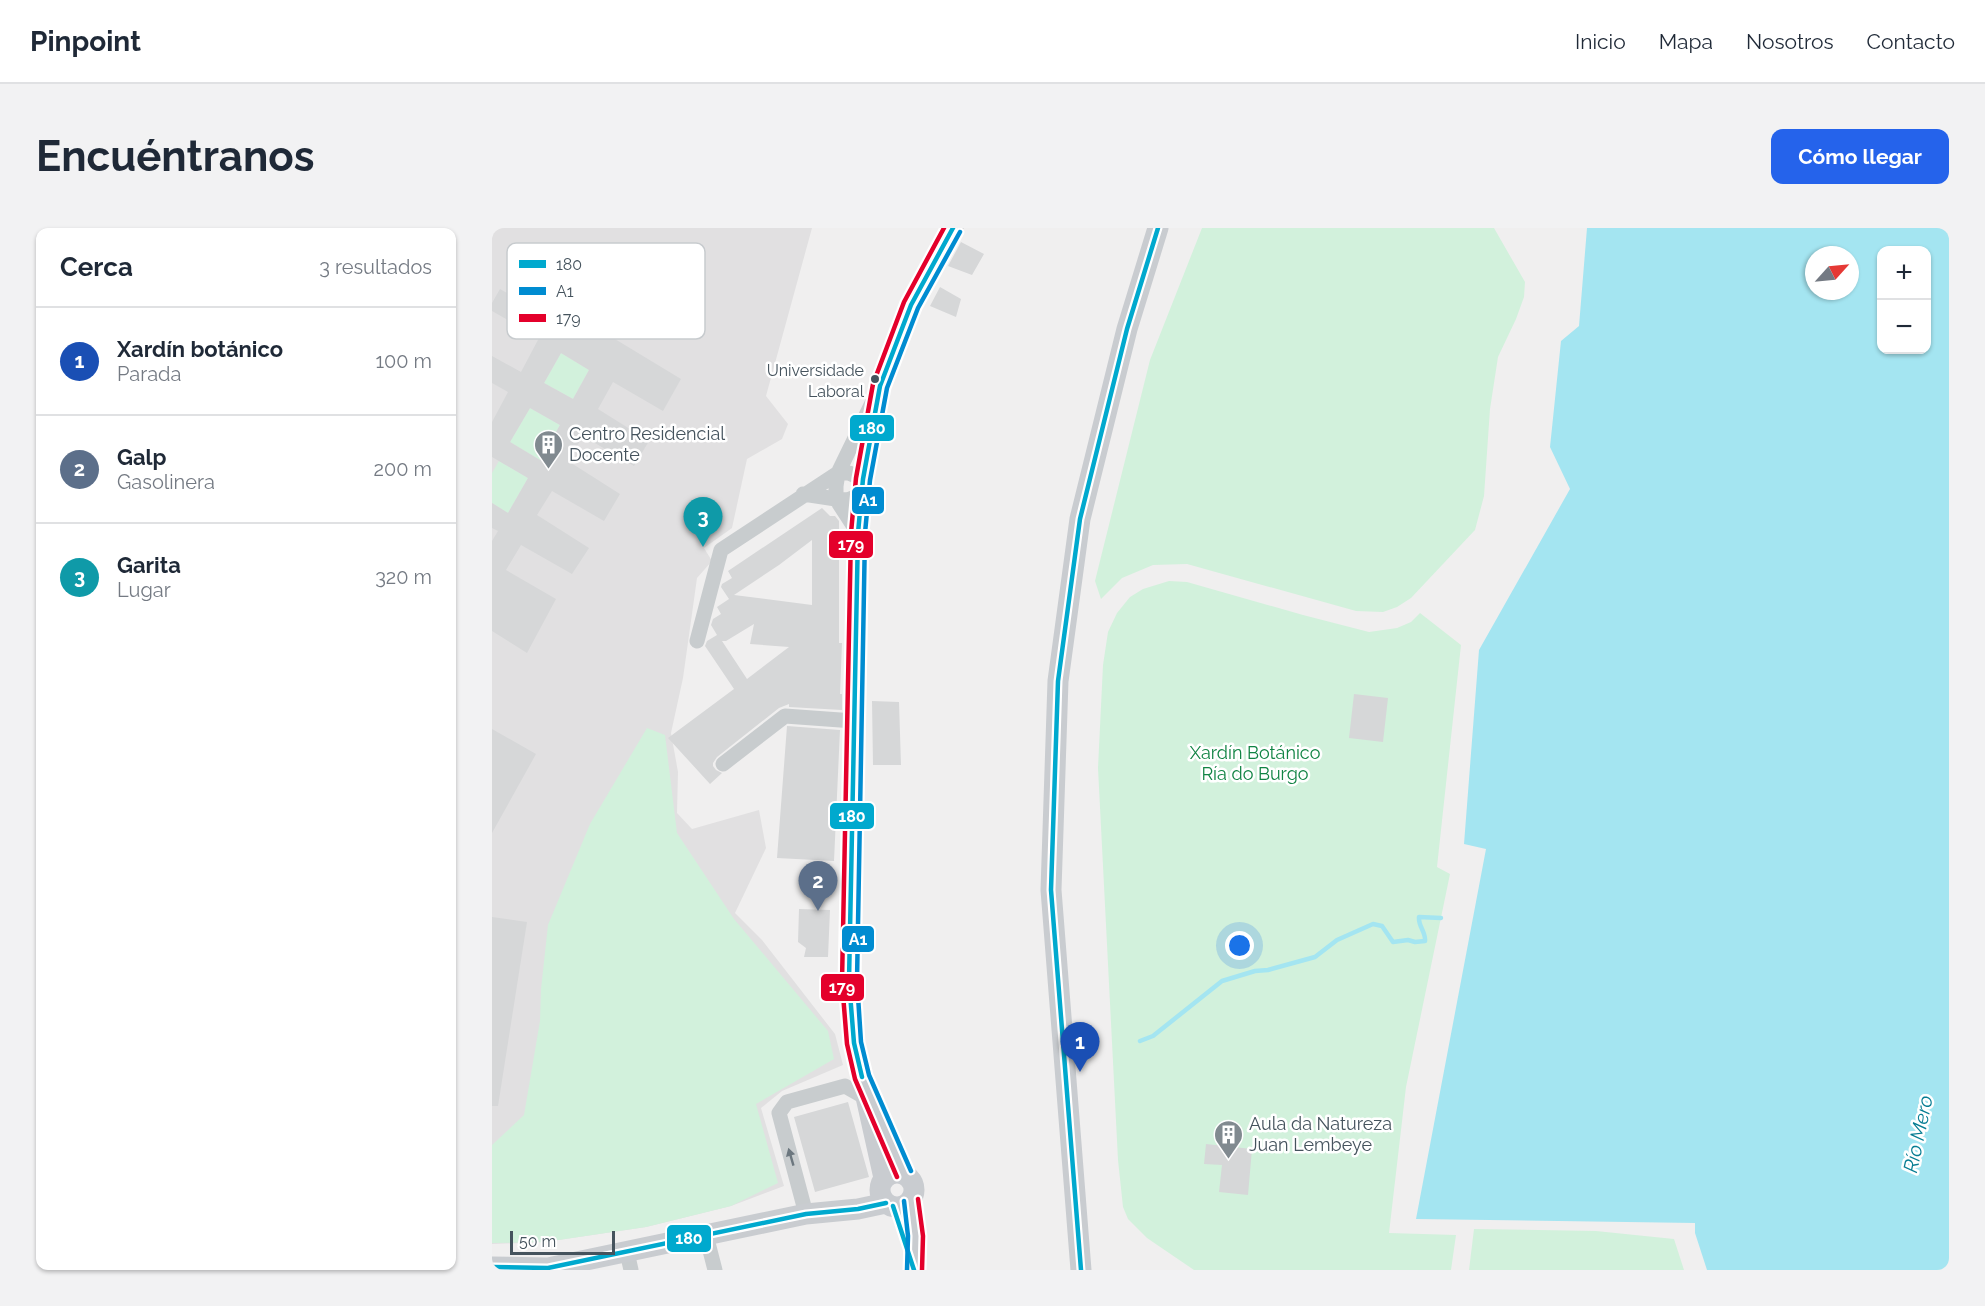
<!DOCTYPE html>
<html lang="es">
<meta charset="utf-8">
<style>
:root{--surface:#fff;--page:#f2f2f3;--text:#1f2937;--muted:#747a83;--line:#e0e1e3;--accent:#2563eb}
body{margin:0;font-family:Raleway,sans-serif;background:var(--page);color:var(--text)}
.controls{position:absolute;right:18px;top:18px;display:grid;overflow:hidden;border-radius:12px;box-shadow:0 2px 4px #0004}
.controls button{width:54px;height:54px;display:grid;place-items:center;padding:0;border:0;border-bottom:2px solid var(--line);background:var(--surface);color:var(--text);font:30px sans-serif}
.compass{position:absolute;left:1313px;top:18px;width:54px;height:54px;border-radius:50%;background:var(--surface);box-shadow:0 2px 4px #0004;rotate:63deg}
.scale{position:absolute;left:18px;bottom:15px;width:105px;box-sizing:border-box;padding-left:6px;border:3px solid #45535d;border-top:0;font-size:16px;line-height:21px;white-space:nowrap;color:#45535d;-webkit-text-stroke:4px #fff;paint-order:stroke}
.you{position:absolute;left:748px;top:718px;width:21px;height:21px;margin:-15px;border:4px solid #fff;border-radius:50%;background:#1a73e8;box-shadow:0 0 0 9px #1a73e833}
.badge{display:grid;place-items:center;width:39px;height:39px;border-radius:50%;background:var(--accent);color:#fff;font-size:20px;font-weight:700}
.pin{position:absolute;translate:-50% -50px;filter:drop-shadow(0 2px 3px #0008)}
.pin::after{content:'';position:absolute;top:32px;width:21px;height:18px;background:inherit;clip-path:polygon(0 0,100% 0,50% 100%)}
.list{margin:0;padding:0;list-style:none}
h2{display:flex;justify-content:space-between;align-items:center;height:78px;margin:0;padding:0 24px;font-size:26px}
h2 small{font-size:20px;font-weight:400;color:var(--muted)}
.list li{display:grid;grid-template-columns:39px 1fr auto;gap:18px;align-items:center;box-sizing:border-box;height:108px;padding:0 24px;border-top:2px solid var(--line)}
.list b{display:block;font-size:22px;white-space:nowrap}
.list p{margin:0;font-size:20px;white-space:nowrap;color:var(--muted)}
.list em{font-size:20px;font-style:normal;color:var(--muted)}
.map{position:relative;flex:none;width:1457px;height:1042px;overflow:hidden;border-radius:12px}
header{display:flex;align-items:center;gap:36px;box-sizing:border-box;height:84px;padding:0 30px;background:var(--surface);border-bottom:2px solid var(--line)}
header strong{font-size:28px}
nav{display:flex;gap:33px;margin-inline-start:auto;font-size:21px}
.intro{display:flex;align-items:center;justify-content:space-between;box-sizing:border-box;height:144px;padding:0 36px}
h1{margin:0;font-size:42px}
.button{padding:15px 27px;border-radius:12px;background:var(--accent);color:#fff;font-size:21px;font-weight:700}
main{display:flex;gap:36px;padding:0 36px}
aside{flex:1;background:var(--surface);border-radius:12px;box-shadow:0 2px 4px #0004}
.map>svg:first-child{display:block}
.education{fill:#e1e0e1}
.green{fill:#d2f1dc}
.water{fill:#a4e5f1;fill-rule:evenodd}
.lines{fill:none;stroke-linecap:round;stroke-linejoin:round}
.stream{stroke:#a4e5f1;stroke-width:4.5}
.building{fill:#d6d7d8;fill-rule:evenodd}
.street{stroke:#c8ccce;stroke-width:15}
.secondary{stroke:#c9ccd0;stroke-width:21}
.bus-1-casing{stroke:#fff;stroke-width:9}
.bus-2-casing{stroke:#fff;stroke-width:9}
.bus-3-casing{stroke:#fff;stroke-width:9}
.bus-1{stroke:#00a9ce;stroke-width:4.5}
.bus-2{stroke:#008cd1;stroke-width:4.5}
.bus-3{stroke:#e4002b;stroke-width:4.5}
.oneway{fill:#6c777f}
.bus-dot{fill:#45535d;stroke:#fff;stroke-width:2}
.labels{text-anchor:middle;stroke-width:5;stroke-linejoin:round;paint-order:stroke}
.bus-label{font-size:16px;fill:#45535d;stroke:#fff;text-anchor:end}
.poi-label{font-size:18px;fill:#45535d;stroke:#fff;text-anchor:start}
.park-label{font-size:18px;fill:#118444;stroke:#fff}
.water-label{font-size:20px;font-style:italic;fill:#067d93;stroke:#fff}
.key{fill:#fff;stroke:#c7cbce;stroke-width:1.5}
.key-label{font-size:16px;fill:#45535d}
.line-badge{stroke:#fff;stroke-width:2}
.badge-label{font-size:16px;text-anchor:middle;font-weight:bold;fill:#fff}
</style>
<header>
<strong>Pinpoint</strong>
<nav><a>Inicio</a><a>Mapa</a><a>Nosotros</a><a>Contacto</a></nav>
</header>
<div class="intro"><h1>Encuéntranos</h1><a class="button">Cómo llegar</a></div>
<main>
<aside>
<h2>Cerca<small>3 resultados</small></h2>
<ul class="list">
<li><span class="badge" style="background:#1a4fb4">1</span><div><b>Xardín botánico</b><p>Parada</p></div><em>100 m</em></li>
<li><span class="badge" style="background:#5c6f8a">2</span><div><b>Galp</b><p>Gasolinera</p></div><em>200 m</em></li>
<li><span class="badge" style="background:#0f9aa8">3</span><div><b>Garita</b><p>Lugar</p></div><em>320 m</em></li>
</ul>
</aside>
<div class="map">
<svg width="1457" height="1042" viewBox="0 0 1457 1042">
<rect width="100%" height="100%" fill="#f0efef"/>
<!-- education -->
<path class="education" d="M 0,0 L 320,0 L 274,168 L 296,196 L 290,211 L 255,231 L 240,300 L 212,320 L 220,333 L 205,350 L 191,450 L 179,505 L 186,544 L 185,585 L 200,601 L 267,582 L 274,620 L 243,685 L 270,712 L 343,806 L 351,837 L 290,863 L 269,880 L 292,958 L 239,978 L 154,999 L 53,1014 L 0,1016 Z"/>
<!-- green -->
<path class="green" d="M 710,0 L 1002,0 L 1033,54 L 1032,69 L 1024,91 L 1006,129 L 998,181 L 992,268 L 983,302 L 919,370 L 905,379 L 891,384 L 864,383 L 695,336 L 661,337 L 630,350 L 609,371 L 603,353 L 658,132 Z
M 69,125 L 97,142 L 81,171 L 52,155 Z
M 38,180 L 68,197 L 48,232 L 18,214 Z
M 7,233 L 36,250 L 16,285 L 0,275 L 0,245 Z
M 677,353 L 695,354 L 811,387 L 877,404 L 905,400 L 919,394 L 928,385 L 969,417 L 945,639 L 958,646 L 914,859 L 897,1005 L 964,1007 L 959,1042 L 702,1042 L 655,1010 L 636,991 L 631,979 L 626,932 L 606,540 L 611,437 L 616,404 L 625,385 L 638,369 L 651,361 Z
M 155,500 L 173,507 L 185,605 L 242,691 L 336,803 L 342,831 L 264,876 L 286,955 L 239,978 L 154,999 L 53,1014 L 0,1015 L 0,917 L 32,887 L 48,793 L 49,761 L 56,697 L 98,596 Z
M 982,1001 L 1104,1003 L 1182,1011 L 1192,1042 L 977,1042 Z"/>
<!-- water -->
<path class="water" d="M 1095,0 L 1457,0 L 1457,1042 L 1215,1042 L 1203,1005 L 1203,995 L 924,991 L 994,621 L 972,616 L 987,422 L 1078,261 L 1058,219 L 1069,113 L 1087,98 ZM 1434,22 L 1434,122 L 1390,122 L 1390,22 ZM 1322,27 L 1358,27 L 1358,63 L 1322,63 Z"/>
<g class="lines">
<!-- stream -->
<path class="stream" d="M 648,813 L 661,808 L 730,753 L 763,743 L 776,742 L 823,729 L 845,712 L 881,696 L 890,698 L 901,714 L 916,712 L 923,714 L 933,713 C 934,704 926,698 927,689 L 949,690"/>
</g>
<!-- building -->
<path class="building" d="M 469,14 L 492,26 L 480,47 L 456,38 Z
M 37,59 L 189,151 L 171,183 L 121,154 L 106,181 L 157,213 L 142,238 L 91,208 L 76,233 L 128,266 L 112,293 L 60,263 L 45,287 L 97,320 L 80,346 L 29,317 L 14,342 L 64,371 L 35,425 L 0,403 L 0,313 L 6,303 L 0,300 L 0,275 L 16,285 L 36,250 L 0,229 L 0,194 L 16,164 L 0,155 L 0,128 L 29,144 L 47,110 L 0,83 L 0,75 L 8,61 L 29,73 ZM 69,125 L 97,142 L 81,171 L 52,155 ZM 38,180 L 68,197 L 48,232 L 18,214 Z
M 448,59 L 469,71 L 464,89 L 438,78 Z
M 330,280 L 338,288 L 343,288 L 347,293 L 347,415 L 350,415 L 348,466 L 350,466 L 350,482 L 297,479 L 297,476 L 287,480 L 225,529 L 221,535 L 221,538 L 224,542 L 230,545 L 218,556 L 176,510 L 242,461 L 213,418 L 215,413 L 225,407 L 219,397 L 221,391 L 229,386 L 225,379 L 237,371 L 229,359 L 230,356 L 240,350 L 236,343 ZM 320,312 L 320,377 L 242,367 L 287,337 ZM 262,396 L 258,416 L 297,419 L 255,451 L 230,413 L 234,413 Z
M 862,466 L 896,470 L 891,514 L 857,510 Z
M 380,473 L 407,474 L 409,537 L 381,537 Z
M 295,498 L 348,502 L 342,633 L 285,630 Z
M 0,501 L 44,526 L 0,605 Z
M 307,681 L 338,682 L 336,729 L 312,729 L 314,720 L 306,714 Z
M 0,689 L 35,694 L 6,878 L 0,878 Z
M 356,874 L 377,949 L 323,964 L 302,889 Z
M 714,916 L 760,921 L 756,967 L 727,964 L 730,937 L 712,936 Z"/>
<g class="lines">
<!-- street -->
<path class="street" d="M 311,266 L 344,271 L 366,305
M 370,266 L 356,272 L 344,271 L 344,258 L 346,245 L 357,245 L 371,251
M 205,413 L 229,322 L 346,245 L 380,175
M 231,536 L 293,488 L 362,493
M 314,986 L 287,885 L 295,874 L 353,858 L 374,870
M 214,1007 L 223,1042
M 135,1024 L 139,1042"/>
<!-- secondary -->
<path class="secondary" d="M 389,894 L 412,946
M388 962a17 17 0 1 1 34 0a17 17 0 1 1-34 0Z
M 392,950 L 362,815 L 357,753 L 366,305 L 371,251 L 388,158 L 419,77 L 461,0
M 419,972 L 424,1008 L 422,1042
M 0,1039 L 56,1040 L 314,986 L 366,981 L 394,975
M 589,1042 L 559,662 L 566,453 L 588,291 L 635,101 L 666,0"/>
<defs>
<path id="bus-1" d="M 370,849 L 362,815 L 357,753 L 366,305 L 371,251 L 388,158 L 419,77 L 461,0
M 401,978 L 422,1042
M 0,1039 L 56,1040 L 314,986 L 366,981 L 394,975
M 589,1042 L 559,662 L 566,453 L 588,291 L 635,101 L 666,0"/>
<path id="bus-2" d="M 419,943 L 377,847 L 369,814 L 365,753 L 373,305 L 378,252 L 395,160 L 426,80 L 468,4
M 412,973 L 416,1008 L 415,1042"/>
<path id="bus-3" d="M 405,949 L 363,851 L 355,816 L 350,754 L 359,305 L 364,250 L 381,156 L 412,74 L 452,0
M 426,971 L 431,1008 L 430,1042"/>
</defs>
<!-- bus-1 casing -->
<use href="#bus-1" class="bus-1-casing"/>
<!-- bus-2 casing -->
<use href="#bus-2" class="bus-2-casing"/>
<!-- bus-3 casing -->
<use href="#bus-3" class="bus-3-casing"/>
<!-- bus-1 -->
<use href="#bus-1" class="bus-1"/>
<!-- bus-2 -->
<use href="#bus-2" class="bus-2"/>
<!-- bus-3 -->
<use href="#bus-3" class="bus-3"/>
</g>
<!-- one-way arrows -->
<defs><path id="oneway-solid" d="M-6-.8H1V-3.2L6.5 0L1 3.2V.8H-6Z" transform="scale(1.5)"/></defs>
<use class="oneway" href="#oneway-solid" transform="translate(299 929) rotate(-106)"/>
<!-- icons -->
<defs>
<symbol id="building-pin" viewBox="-11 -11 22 30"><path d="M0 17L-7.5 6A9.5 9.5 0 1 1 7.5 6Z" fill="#818a90" stroke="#fff"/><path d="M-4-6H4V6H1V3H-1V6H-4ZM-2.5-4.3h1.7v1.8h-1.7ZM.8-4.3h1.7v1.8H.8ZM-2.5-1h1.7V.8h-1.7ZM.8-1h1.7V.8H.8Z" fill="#fff"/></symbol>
</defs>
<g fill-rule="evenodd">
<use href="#building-pin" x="40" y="200" width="33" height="45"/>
<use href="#building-pin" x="720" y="890" width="33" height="45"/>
</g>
<!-- markers -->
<circle class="bus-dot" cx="383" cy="151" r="5"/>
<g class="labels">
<!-- bus labels -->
<g class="bus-label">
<text x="372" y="148">Universidade<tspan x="372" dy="21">Laboral</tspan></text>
</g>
<!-- poi labels -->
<g class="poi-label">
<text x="77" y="212">Centro Residencial<tspan x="77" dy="21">Docente</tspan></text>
<text x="757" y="902">Aula da Natureza<tspan x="757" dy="21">Juan Lembeye</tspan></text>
</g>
<!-- park labels -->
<g class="park-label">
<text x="763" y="531">Xardín Botánico<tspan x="763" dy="21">Ría do Burgo</tspan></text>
</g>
<!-- water labels -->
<g class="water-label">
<text transform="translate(1426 906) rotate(-78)" y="7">Río Mero</text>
</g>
</g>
<!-- legend -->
<rect x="15" y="15" width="198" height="96" rx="9" class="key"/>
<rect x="27" y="32" width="27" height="8" fill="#00a9ce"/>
<rect x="27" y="59" width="27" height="8" fill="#008cd1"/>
<rect x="27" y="86" width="27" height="8" fill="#e4002b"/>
<g class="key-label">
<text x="64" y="42">180</text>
<text x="64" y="69">A1</text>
<text x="64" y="96">179</text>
</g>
<g class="line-badge">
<rect x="357" y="186" width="46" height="28" rx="6" fill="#00a9ce"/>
<rect x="359" y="258" width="34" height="29" rx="6" fill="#008cd1"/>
<rect x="336" y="302" width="46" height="29" rx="6" fill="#e4002b"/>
<rect x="337" y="574" width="46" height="28" rx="6" fill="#00a9ce"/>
<rect x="349" y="697" width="34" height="28" rx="6" fill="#008cd1"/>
<rect x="328" y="745" width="45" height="29" rx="6" fill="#e4002b"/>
<rect x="174" y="996" width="46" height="29" rx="6" fill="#00a9ce"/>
</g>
<g class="badge-label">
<text x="380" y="206">180</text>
<text x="376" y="278">A1</text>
<text x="359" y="322">179</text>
<text x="360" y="594">180</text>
<text x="366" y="717">A1</text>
<text x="350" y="765">179</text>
<text x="197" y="1016">180</text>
</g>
</svg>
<div class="controls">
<button>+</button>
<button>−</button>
</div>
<svg class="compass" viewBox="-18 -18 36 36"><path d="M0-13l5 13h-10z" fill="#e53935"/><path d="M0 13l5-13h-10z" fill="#747a83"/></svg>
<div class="scale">50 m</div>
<div class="you"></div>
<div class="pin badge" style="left:588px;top:844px;background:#1a4fb4">1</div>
<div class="pin badge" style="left:326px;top:683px;background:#5c6f8a">2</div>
<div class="pin badge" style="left:211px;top:319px;background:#0f9aa8">3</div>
</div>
</main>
